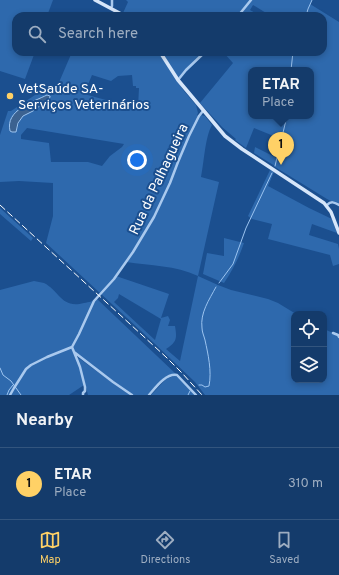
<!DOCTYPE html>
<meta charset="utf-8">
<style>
:root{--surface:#143b6b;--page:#214673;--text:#f1f3f6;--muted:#9dadc1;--line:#33557e;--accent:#ffd166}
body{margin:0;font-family:Overpass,sans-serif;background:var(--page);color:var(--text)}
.controls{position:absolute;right:12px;bottom:12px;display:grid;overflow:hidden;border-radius:8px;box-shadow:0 2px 6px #0003}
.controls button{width:36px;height:36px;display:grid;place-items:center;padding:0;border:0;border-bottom:1px solid var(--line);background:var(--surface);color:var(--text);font:20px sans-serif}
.you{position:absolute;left:137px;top:160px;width:14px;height:14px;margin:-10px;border:3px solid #fff;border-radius:50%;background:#1a73e8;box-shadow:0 0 0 6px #1a73e833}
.badge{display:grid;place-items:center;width:26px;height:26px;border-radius:50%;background:var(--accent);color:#111;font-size:13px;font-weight:700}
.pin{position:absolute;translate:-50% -33px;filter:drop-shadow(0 1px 2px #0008)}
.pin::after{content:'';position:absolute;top:21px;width:14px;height:12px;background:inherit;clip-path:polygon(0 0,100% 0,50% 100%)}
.popup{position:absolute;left:248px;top:67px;width:66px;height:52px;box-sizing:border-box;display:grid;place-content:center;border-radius:8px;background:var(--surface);filter:drop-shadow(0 1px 3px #0005);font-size:13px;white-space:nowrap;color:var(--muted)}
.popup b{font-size:15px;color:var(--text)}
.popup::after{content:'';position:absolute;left:50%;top:100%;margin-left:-8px;border:8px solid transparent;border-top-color:var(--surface)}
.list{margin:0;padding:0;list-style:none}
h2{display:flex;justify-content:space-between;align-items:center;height:52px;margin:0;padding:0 16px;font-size:17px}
h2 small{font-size:13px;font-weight:400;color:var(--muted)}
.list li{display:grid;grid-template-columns:26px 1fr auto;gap:12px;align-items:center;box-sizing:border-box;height:72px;padding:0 16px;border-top:1px solid var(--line)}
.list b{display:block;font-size:15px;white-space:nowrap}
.list p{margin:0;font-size:13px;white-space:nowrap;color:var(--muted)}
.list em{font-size:13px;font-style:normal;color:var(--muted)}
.icon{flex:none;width:22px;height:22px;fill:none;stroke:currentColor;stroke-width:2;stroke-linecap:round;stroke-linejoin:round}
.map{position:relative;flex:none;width:339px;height:395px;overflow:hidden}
.search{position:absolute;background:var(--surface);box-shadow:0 2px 6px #0003;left:12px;right:12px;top:12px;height:44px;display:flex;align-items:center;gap:10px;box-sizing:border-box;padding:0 14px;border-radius:12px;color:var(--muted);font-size:15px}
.sheet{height:124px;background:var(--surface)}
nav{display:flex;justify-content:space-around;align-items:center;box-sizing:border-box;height:56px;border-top:1px solid var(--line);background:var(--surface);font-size:11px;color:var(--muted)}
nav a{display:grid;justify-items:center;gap:2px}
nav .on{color:var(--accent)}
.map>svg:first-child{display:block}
.green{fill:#2e69ad;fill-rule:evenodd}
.water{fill:#3c6290;stroke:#9cc4f0}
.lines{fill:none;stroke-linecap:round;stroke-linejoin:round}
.stream{stroke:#9cc4f0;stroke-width:1}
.street{stroke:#a9c9ee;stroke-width:2.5}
.secondary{stroke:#d6e6fa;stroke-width:3.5}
.rail{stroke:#fff;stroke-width:1;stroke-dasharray:7 3;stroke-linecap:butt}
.poi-dot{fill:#ffd166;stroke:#1b4f8f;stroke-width:1.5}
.labels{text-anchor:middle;stroke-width:4;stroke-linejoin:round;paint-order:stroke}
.poi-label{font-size:14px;fill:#fff;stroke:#1b4f8f;text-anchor:start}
.street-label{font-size:14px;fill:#fff;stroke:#1b4f8f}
</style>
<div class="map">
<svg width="339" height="395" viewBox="0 0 339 395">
<rect width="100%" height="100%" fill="#1b4f8f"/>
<!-- green -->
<path class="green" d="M 0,0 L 53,0 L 47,16 L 16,16 L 16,52 L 35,52 L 25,79 L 0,71 Z
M 126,0 L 312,0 L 310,4 L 339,22 L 339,205 L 327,199 L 275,167 L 275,166 L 254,153 L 255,147 L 277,158 L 281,139 L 254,128 L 246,148 L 235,140 L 236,139 L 222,127 L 200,103 L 233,63 L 223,52 L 323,52 L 323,16 L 271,16 L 253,5 L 250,10 L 260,16 L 127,16 L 123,13 L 128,2 ZM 251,70 L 311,70 L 311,116 L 251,116 Z
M 72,52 L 158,52 L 184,91 L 196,105 L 198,113 L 197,115 L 199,117 L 201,115 L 205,116 L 212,125 C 205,137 204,163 201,177 L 219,182 L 198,276 L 218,285 L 231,290 L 268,299 L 278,303 L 296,314 L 294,314 L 294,380 L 324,380 L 324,329 L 333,333 L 339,337 L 339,395 L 205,395 L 195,382 L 154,343 L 46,243 L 53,216 L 53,183 L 19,181 L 0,182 L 0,135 L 8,111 L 11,111 L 44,89 L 49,86 L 57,87 ZM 92,75 L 111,81 L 118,76 L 132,75 L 133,86 L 136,86 L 136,88 L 139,88 L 138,107 L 135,108 L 84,94 ZM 47,95 L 50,95 C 47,106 29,110 22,117 C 18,122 19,127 15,132 L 11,132 L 34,101 ZM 27,128 L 124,144 L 122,147 L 110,156 L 102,166 L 88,162 L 51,162 L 49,143 L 21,139 L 21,135 ZM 126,262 C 151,266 175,265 198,276 L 180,361 L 166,349 C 177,342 177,338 175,326 L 168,326 L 170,320 L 168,316 L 161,318 L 169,294 L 116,276 ZM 119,294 L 161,319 L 155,340 L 114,302 L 118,298 Z
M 162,52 L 205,52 L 179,80 Z
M 270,170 L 274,172 L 268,186 L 309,208 L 332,219 L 337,233 L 312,224 L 309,235 L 338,244 L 339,249 L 339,264 L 333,266 L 330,255 L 268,239 L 272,224 L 252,219 L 248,216 Z
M 0,208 L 33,238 L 31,241 L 0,214 Z
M 224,238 L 244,243 C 239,258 232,271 224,283 L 203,274 L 207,253 L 224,256 Z
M 34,281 C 37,282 41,282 44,283 C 60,291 61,309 84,303 C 89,302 93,302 96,298 L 177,375 L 165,379 L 149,395 L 132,395 L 77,355 L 76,356 L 121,389 L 130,395 L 88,395 L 81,369 L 84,385 L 69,395 L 0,395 L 0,290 Z
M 172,376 L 176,376 L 179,378 L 196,395 L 151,395 L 168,377 Z"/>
<!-- water -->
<path class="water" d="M 47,95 L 50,96 L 50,97 L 49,99 L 33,111 L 23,116 L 18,123 L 16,132 L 12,132 L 10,131 C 5,110 33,102 47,95 Z"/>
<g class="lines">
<!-- stream -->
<path class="stream" d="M 306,16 L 308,9 L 312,0
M 291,70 L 293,52
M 275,166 L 287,116
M 219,283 L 233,264 L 246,228 L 272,173
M 0,368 L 3,375 L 11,381 L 21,395
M 199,385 L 202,385 L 205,387 L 209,386 C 212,371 208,354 205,340 C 204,336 202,332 202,328 C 200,313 209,300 216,287
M 7,395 L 9,390 L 13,385
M 188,395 L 190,391"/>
<!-- street -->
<path class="street" d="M 111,8 L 112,6 L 112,0
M 238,16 L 251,0
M 178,80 L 186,70 L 205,52
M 327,205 C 331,201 334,202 339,205
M 333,333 L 338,335 L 339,337
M 72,347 L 80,367 L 85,387 L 85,391 L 83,393 L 83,395
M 74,352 L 113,382 L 132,395
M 10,395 L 14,388 L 26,369 L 31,365 L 47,357 L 72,347 L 79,334 L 94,301 L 114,279 L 133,252 L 154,217 L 170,183 L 178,162 L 189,136 L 199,116 L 203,111
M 149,395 C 156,387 166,373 177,375 L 196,395"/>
<!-- secondary -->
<path class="secondary" d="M 95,0 L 125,16
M 160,52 L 178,80 L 225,136 L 242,149 L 324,203 L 331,212 L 339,233"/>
<!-- rail -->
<path class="rail" d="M 0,205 L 166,357 L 182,373 L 202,395"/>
</g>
<!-- markers -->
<circle class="poi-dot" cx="10" cy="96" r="4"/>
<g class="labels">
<!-- poi labels -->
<g class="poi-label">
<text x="18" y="93">VetSaúde SA-<tspan x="18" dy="16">Serviços Veterinários</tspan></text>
</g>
<!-- street labels -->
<g class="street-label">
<text transform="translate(158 179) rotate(-65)" y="5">Rua da Palhagueira</text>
</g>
</g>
</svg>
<div class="controls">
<button><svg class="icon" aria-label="locate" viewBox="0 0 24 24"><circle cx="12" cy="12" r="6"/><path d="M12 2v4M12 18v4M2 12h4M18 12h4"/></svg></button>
<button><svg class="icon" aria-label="layers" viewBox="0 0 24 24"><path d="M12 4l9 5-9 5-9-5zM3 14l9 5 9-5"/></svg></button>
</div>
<div class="you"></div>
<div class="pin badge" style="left:281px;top:165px">1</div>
<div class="popup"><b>ETAR</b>Place</div>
<div class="search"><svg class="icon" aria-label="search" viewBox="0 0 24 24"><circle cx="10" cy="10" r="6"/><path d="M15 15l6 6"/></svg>Search here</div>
</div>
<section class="sheet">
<h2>Nearby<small></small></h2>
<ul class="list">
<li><span class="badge">1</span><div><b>ETAR</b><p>Place</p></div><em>310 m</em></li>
</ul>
</section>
<nav>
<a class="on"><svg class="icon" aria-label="map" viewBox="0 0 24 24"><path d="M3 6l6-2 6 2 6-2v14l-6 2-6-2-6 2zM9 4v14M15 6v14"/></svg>Map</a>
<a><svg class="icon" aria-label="directions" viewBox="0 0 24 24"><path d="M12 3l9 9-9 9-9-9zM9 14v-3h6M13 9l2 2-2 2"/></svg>Directions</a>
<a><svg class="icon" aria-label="saved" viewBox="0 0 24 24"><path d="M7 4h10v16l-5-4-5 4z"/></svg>Saved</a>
</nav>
